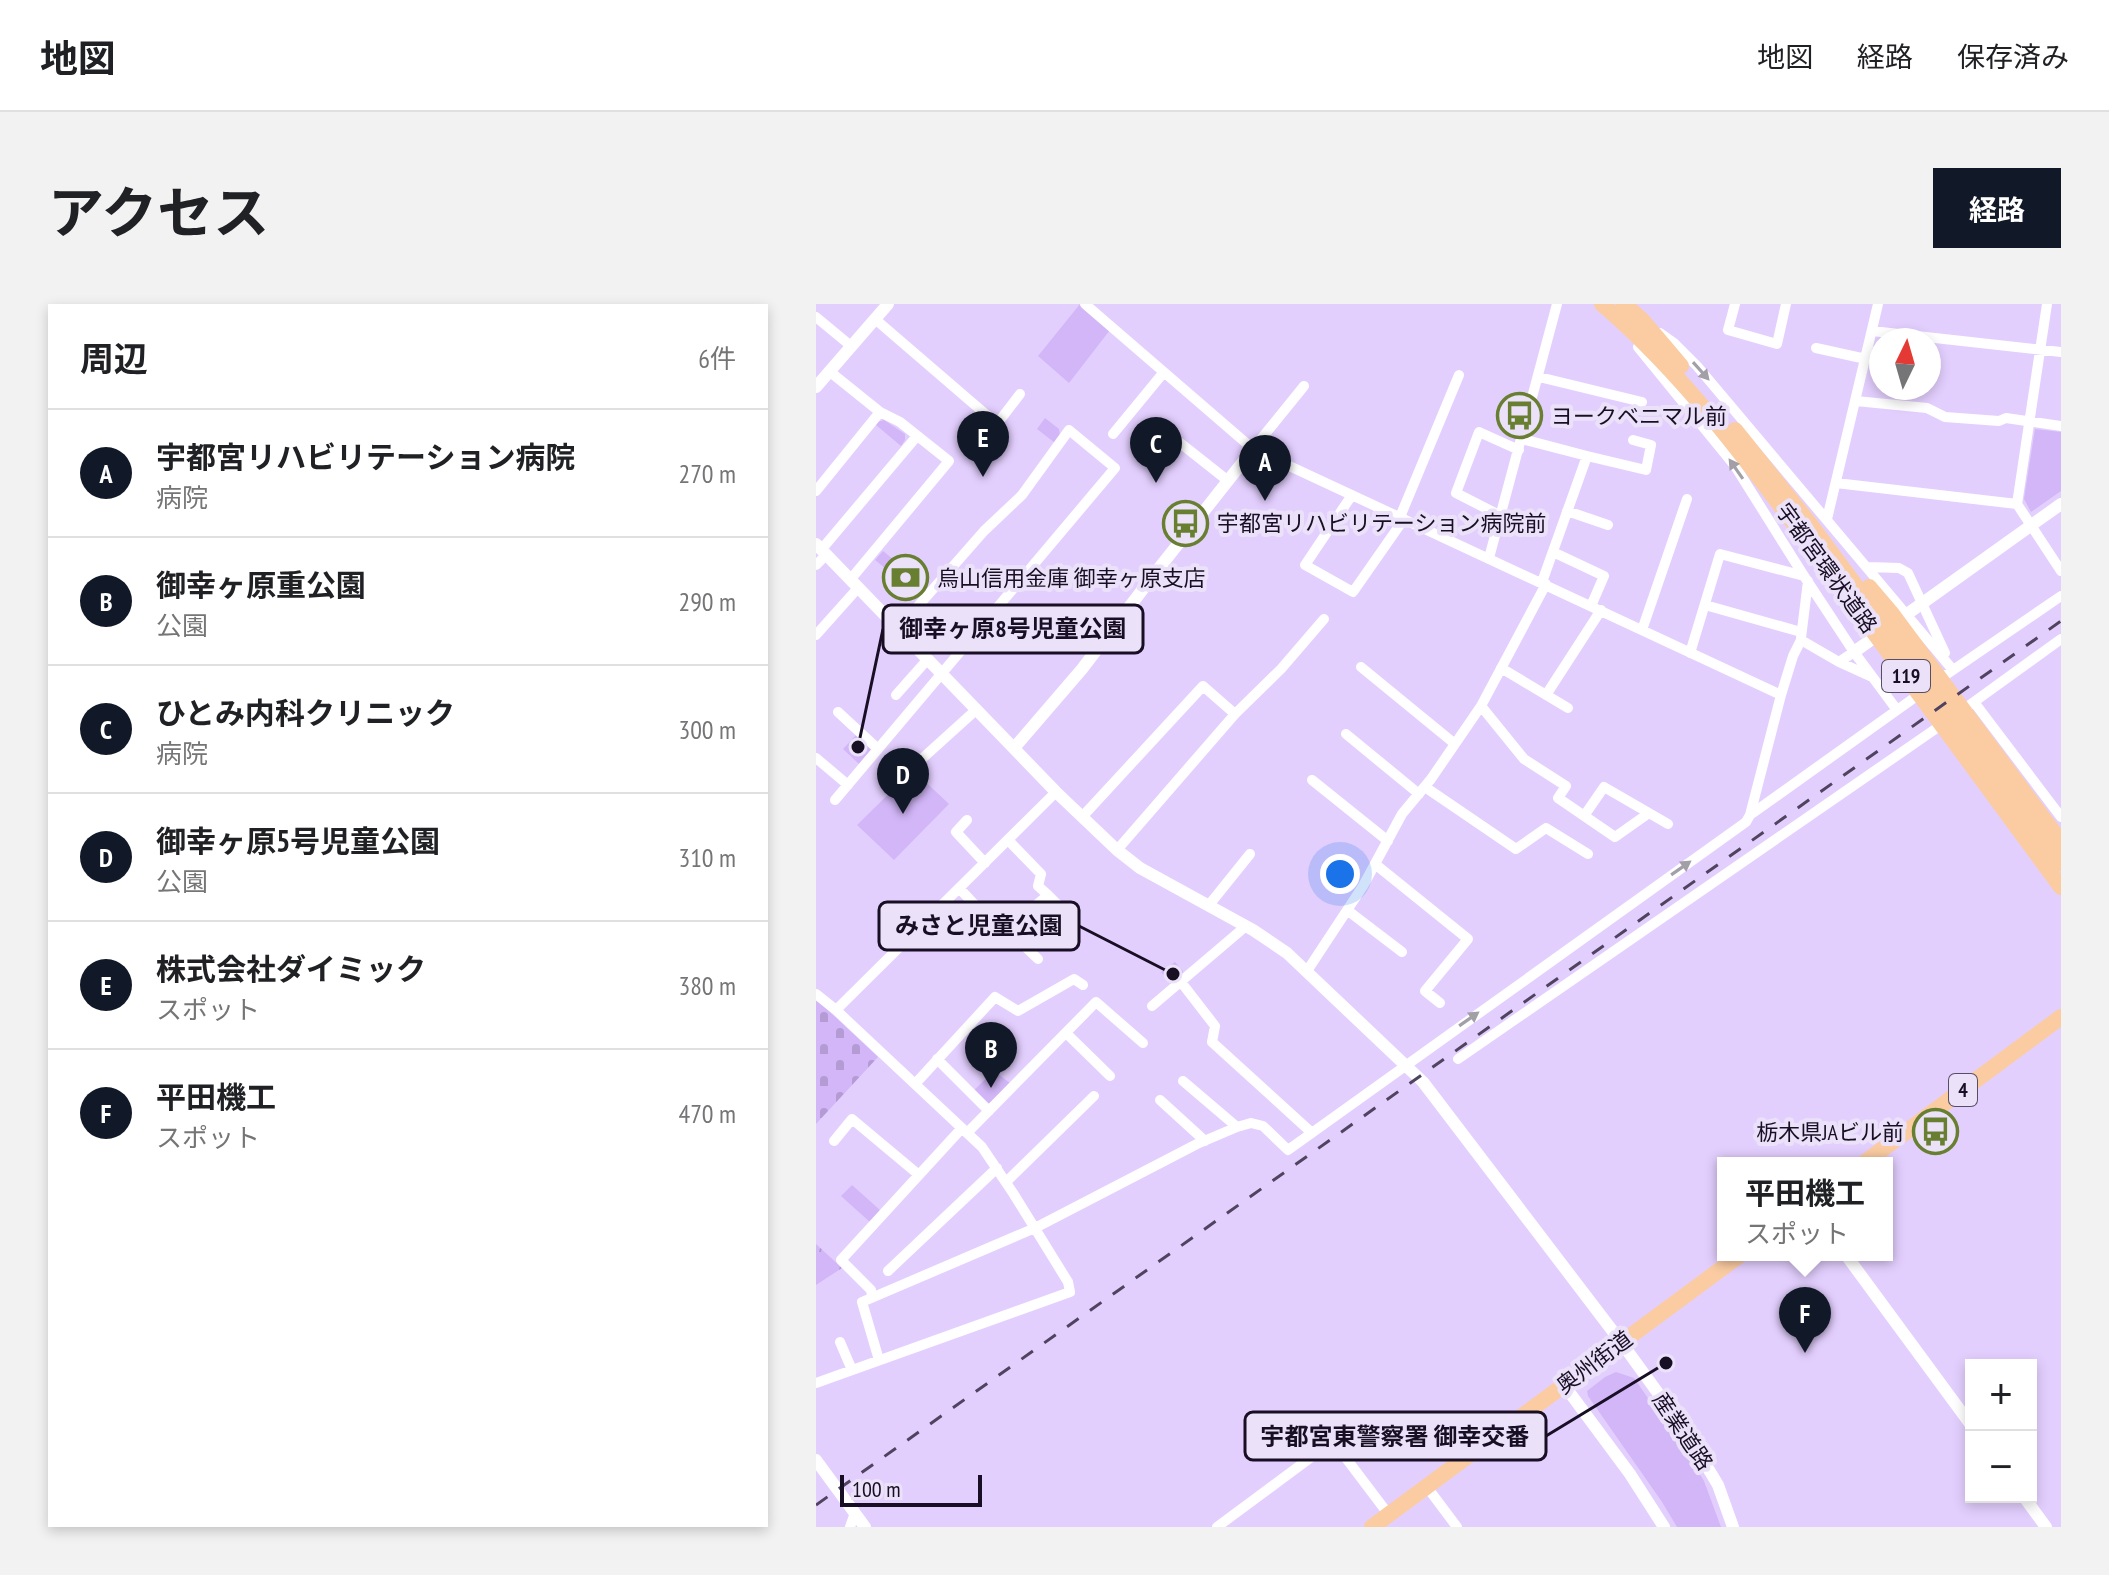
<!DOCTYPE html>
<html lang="ja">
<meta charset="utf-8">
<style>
:root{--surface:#fff;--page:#f2f2f2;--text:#202124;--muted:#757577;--line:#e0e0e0;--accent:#111827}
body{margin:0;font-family:"PT Sans Narrow","Noto Sans JP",sans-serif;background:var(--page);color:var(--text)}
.controls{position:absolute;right:24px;bottom:24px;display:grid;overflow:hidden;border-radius:0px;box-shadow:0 4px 12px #0003}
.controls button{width:72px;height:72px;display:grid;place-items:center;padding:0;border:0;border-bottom:2px solid var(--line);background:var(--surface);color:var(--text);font:40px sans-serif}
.compass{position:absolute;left:1053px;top:24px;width:72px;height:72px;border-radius:50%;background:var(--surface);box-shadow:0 4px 12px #0003;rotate:5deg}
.scale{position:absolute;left:24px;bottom:20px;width:142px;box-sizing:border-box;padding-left:8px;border:4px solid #190f24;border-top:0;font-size:22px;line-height:28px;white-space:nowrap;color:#190f24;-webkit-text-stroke:6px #ebe2f9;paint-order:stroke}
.you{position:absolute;left:524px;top:570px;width:28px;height:28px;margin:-20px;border:6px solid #fff;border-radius:50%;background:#1a73e8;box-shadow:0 0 0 12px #1a73e833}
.badge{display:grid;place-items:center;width:52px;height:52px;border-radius:50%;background:var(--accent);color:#fff;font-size:26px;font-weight:700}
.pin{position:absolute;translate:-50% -66px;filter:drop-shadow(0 2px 4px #0008)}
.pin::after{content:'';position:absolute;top:42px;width:28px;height:24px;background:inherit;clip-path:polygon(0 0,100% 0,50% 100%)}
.popup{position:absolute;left:901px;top:853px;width:176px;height:104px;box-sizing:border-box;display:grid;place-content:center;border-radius:0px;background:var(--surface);filter:drop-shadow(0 2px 6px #0005);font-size:26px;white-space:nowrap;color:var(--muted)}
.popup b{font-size:30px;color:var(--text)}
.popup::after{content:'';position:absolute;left:50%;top:100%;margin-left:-16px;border:16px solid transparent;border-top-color:var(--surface)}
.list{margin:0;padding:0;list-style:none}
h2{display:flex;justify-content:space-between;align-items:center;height:104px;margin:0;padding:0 32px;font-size:34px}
h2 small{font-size:26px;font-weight:400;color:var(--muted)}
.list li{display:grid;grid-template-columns:52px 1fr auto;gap:24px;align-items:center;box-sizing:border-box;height:128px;padding:0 32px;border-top:2px solid var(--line)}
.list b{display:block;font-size:30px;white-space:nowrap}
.list p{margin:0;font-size:26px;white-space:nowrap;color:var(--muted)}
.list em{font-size:26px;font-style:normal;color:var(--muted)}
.map{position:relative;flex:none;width:1245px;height:1223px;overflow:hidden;border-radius:0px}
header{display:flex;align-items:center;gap:48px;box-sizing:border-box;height:112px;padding:0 40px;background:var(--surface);border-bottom:2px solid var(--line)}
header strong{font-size:38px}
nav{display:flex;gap:44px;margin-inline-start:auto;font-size:28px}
.intro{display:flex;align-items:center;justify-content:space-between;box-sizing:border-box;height:192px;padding:0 48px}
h1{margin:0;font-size:56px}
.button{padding:20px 36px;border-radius:0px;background:var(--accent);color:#fff;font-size:28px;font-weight:700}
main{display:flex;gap:48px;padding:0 48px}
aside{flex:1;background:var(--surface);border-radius:0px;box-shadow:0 4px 12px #0003}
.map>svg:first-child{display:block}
.forest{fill:url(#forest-crowns)}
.cemetery{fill:url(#cemetery-stones)}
.park{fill:#d2b6f7}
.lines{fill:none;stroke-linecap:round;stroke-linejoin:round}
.minor{stroke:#fff;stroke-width:10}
.tertiary{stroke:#fff;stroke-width:12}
.trunk{stroke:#fbcca2;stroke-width:16}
.rail{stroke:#50435f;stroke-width:3;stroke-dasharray:14 14;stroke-linecap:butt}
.oneway{fill:#a39fa7}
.labels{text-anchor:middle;stroke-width:8;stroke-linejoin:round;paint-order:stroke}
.shield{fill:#ebe2f9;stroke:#584e64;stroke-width:2}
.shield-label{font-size:20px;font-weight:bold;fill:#190f24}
.poi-label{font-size:22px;fill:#190f24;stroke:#ebe2f9;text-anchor:start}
.street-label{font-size:22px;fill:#190f24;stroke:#ebe2f9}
.leader{fill:none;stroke:#190f24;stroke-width:3}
.callout-dot{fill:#190f24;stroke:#ebe2f9;stroke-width:3}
.callout{fill:#ebe2f9;stroke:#190f24;stroke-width:3}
.callout-label{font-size:24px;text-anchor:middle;font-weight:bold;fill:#190f24}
</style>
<header>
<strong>地図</strong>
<nav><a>地図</a><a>経路</a><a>保存済み</a></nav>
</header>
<div class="intro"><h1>アクセス</h1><a class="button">経路</a></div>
<main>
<aside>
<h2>周辺<small>6件</small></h2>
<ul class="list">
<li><span class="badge">A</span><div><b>宇都宮リハビリテーション病院</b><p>病院</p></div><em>270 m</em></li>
<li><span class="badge">B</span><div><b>御幸ヶ原重公園</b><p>公園</p></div><em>290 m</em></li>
<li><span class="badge">C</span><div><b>ひとみ内科クリニック</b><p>病院</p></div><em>300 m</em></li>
<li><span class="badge">D</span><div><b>御幸ヶ原5号児童公園</b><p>公園</p></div><em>310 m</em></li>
<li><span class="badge">E</span><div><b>株式会社ダイミック</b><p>スポット</p></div><em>380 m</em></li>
<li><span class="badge">F</span><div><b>平田機工</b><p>スポット</p></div><em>470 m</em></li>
</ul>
</aside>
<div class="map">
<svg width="1245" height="1223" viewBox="0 0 1245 1223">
<defs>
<pattern id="forest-crowns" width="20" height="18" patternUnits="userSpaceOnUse" patternTransform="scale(2)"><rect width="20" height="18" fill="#d2b6f7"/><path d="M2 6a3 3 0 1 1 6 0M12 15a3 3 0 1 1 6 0" fill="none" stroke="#b49bd4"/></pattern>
<pattern id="cemetery-stones" width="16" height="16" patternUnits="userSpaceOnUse" patternTransform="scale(2)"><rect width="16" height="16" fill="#d2b6f7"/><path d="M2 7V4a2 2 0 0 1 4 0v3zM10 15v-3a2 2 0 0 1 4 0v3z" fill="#b49bd4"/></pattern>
</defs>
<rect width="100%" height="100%" fill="#e3cffe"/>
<!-- forest -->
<path class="forest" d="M 0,940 L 26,964 L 0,981 Z"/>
<!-- cemetery -->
<path class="cemetery" d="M 0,695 L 62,753 L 0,820 Z"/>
<!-- park -->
<path class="park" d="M 264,0 L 294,26 L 253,79 L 222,52 Z
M 229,114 L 243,125 L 244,132 L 239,139 L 221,125 Z
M 68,116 L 89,130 L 89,136 L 85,142 L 60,121 L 62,118 Z
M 1219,125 L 1245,128 L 1245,187 L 1215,208 L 1208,195 Z
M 67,247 L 83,260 L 75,269 L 59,256 Z
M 41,430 L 54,441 L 55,446 L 43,460 L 27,445 Z
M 97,466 L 133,500 L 78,556 L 41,521 Z
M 359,658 L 367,667 L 366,672 L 356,681 L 345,668 Z
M 178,767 L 194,779 L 171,803 L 156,788 Z
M 36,881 L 64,906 L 55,919 L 25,892 Z
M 800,1068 L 818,1074 L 875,1156 L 888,1177 L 905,1223 L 861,1223 L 846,1198 L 772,1092 L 771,1087 L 789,1073 Z"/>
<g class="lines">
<!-- minor -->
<path class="minor" d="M 269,0 L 437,145 L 965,391 L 977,352 L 985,336 L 1023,358 L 1038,348
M 919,0 L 912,26 L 961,40 L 970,0
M 1231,0 L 1201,200 L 1245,267
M 0,13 L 35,42
M 59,15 L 181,120 L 204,90
M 1056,27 L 1245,48
M 844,29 L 858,39 L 881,62 L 1137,366
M 822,43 L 919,162 L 988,272 L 1038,348 L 1081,406
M 1000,44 L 1050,55
M 13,67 L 64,108 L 84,118 L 133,157 L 34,276
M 723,73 L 826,98
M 1040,97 L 1111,104 L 1129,113 L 1183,117 L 1190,114 L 1245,122
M 297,130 L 348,68
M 706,135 L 771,152 L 726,278
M 437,145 L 488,82
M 332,148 L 349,127 L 411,176
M 771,152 L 830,166 L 835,141 L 817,136
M 1020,179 L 1201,200
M 0,187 L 64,108
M 536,191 L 489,261 L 537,288 L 588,215
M 751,207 L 792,221
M 685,212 L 640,189 L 663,128 L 703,146
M 584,213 L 643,71
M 1011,215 L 1062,0
M 5,246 L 101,132
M 737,248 L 788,272 L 775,302
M 673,254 L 741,0
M 0,261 L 10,251
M 1052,263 L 1083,264 L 1092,269 L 1129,349
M 889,301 L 985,328
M 826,326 L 871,195
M 0,331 L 42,284
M 985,334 L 992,277
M 874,349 L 904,250 L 988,272
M 1023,358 L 1056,373
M 545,363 L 639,440
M 685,364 L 752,404
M 1121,377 L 1245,292
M 80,391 L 111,356
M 730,391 L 785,306
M 965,391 L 934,511 L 1105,389
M 1158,398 L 1245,513
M 665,402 L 708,455 L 750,482 L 742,494 L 799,533 L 833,509 L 852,520
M 22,408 L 62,445
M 1144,408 L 1245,335
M 530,430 L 603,490
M 0,454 L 32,481
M 496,476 L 572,537
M 77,481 L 161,405
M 609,483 L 700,545 L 730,524 L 772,550
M 19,496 L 299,164 L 253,126 L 206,191 L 168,227 L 82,325
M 768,512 L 788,483 L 833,509
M 266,513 L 387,382 L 419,410
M 151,516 L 140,528 L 169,559
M 301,546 L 419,410 L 465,365 L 508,315
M 559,560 L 652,635 L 609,687 L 624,699
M 143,584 L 186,630 L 232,591 L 222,582 L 225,570 L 192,536
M 232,591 L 250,609
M 393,601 L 434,550
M 531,606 L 586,648
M 191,625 L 222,655
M 491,667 L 547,582 L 586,510 L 615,475 L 665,402 L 730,280
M 365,678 L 399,722 L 396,738 L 496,829
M 0,690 L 20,706 L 166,843 L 197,889 L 252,978 L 254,988 L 0,1079
M 336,702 L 430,622
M 20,706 L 240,488
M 250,729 L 294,772
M 121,755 L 173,807
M 642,755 L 1128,419
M 367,777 L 421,823
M 99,780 L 179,693 L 202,707 L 258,675 L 267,681
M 344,796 L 389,837
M 151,829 L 280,698 L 327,739
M 18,837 L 36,815 L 103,871
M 190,878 L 278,792
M 72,967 L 181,864
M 56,993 L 55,986 L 25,956 L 146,824
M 24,1038 L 36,1066
M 63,1056 L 46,998 L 219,924 L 381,840 L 421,823 L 435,819 L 447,822 L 472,846 L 930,518 L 934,511
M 611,1183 L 641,1223
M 34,1223 L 39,1209
M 401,1223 L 517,1137 L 573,1211"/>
<!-- tertiary -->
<path class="tertiary" d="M 0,83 L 72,0
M 0,240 L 240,488 L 301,546 L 324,564 L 437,626 L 471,649 L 607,778 L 805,1038 L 871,1129 L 902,1181 L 917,1223
M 1038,348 L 1245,200
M 198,444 L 266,365 L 340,268 L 437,145
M 1030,951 L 1155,1121
M 748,1081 L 814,1170 L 848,1223
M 0,1156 L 49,1223
M 1208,1193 L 1230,1223"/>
<!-- trunk -->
<path class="trunk" d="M 786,0 C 877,78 947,178 1018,274 C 1094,377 1169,480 1245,583
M 808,0 L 826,16 L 865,62
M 919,126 L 994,220 L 1245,559
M 1053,283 L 1076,310 L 1245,538
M 1048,859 L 1245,713
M 556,1223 L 924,951"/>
<!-- rail -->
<path class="rail" d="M 0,1201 L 1245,317"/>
</g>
<!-- one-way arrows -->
<defs><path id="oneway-solid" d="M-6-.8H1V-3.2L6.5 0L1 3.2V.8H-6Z" transform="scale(2)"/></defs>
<g class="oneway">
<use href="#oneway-solid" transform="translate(885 67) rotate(48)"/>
<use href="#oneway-solid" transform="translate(920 165) rotate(-125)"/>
<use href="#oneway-solid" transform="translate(865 564) rotate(-35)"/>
<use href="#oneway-solid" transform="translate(653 715) rotate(-35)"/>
</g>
<!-- icons -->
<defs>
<symbol id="bus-ring" viewBox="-11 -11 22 22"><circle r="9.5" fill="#ebe2f9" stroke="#687f31" stroke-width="1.5"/><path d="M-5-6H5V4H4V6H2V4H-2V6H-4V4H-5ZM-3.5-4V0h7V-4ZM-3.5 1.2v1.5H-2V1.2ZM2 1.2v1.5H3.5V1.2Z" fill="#687f31"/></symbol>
<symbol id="bank-ring" viewBox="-11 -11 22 22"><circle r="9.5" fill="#ebe2f9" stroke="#687f31" stroke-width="1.5"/><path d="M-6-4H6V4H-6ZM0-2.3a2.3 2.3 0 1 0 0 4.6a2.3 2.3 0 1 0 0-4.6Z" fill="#687f31"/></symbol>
</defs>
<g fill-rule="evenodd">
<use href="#bus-ring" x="678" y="86" width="51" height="51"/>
<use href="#bus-ring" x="344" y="194" width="51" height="51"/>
<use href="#bank-ring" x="64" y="248" width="51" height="51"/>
<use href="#bus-ring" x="1094" y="802" width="51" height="51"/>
</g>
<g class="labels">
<!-- shield labels -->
<g class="shield">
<rect x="1066" y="356" width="48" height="32" rx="6"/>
<rect x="1133" y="770" width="28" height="32" rx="6"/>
</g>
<g class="shield-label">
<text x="1090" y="379">119</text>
<text x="1147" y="793">4</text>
</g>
<!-- poi labels -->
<g class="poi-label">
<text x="735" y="120">ヨークベニマル前</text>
<text x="401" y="227">宇都宮リハビリテーション病院前</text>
<text x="121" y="282">烏山信用金庫 御幸ヶ原支店</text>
<text x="1088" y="836" text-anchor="end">栃木県JAビル前</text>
</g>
<!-- street labels -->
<g class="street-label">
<text transform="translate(1011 264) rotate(54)" y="8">宇都宮環状道路</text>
<text transform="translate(778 1058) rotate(-37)" y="8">奥州街道</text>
<text transform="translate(867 1127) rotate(56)" y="8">産業道路</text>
</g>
</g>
<!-- callouts -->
<path class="leader" d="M42 443L67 325M357 670L263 622M850 1059L730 1132"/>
<g class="callout-dot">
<circle cx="42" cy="443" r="8"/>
<circle cx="357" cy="670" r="8"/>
<circle cx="850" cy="1059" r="8"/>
</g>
<g class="callout">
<rect x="67" y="301" width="260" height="48" rx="8"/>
<rect x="63" y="598" width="200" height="48" rx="8"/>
<rect x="429" y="1108" width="301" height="48" rx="8"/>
</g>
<g class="callout-label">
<text x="197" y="333">御幸ヶ原8号児童公園</text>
<text x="163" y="630">みさと児童公園</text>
<text x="579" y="1141">宇都宮東警察署 御幸交番</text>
</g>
</svg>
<div class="controls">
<button>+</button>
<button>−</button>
</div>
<svg class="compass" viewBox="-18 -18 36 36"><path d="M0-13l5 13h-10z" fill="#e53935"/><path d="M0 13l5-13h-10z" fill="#757577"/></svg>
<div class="scale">100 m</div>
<div class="you"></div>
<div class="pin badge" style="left:449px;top:197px">A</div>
<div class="pin badge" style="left:175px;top:784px">B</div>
<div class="pin badge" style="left:340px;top:179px">C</div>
<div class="pin badge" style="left:87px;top:510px">D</div>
<div class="pin badge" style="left:167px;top:173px">E</div>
<div class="pin badge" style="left:989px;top:1049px">F</div>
<div class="popup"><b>平田機工</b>スポット</div>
</div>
</main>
